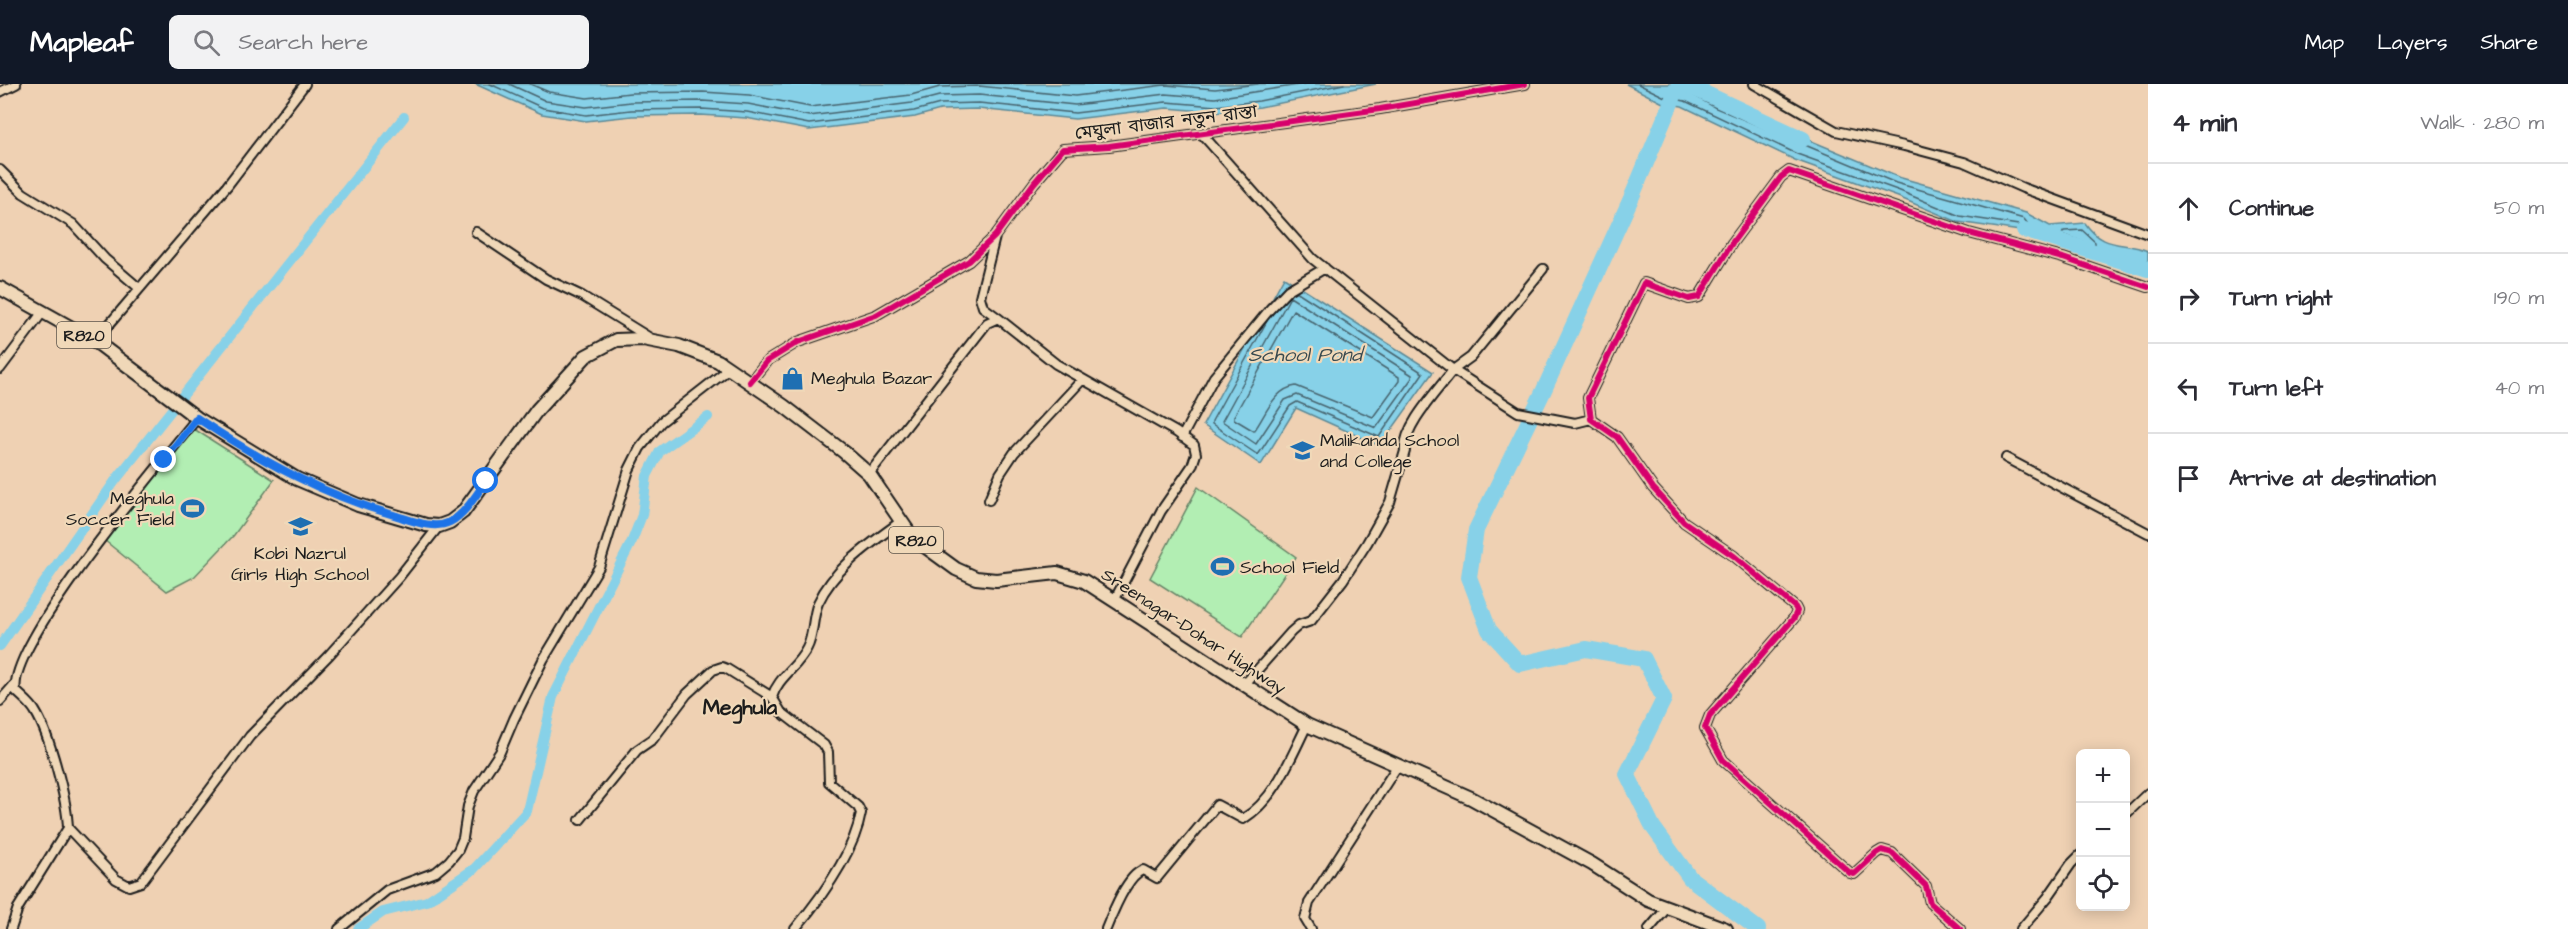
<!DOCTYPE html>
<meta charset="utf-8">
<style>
:root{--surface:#fff;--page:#f2f2f3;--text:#2b2b33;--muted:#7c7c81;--line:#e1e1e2;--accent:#111827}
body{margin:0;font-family:"Architects Daughter","Noto Sans Bengali",sans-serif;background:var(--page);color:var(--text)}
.controls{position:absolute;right:18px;bottom:18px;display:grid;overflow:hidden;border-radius:9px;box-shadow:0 3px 15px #0003}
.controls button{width:54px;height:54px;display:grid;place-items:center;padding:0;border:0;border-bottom:2px solid var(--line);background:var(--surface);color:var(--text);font:30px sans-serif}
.stop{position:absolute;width:18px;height:18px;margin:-14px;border:4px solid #1a73e8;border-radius:50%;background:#fff}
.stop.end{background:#1a73e8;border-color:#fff;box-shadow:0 2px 6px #0008}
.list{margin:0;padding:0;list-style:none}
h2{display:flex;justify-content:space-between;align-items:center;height:78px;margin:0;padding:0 24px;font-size:26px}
h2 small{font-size:20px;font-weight:400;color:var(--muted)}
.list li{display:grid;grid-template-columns:39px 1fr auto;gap:18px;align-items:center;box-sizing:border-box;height:90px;padding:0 24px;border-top:2px solid var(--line)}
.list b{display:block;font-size:22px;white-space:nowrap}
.list em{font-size:20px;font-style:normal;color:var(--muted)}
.icon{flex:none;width:33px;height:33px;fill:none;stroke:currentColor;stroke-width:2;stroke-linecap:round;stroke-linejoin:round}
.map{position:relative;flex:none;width:2148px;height:845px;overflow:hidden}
header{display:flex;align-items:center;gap:36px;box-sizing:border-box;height:84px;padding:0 30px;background:var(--accent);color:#fff}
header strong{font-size:28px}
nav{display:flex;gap:33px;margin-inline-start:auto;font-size:21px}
.search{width:420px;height:54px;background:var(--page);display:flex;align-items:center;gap:15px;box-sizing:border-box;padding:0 21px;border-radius:9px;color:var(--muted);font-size:22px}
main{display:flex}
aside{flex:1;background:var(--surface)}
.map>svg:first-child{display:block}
.green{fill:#b2eeb3;stroke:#678568;stroke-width:1.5}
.water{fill:#87d1e8;stroke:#5c8996;stroke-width:1.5}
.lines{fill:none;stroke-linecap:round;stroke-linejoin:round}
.shore{stroke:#47646e;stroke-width:1.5}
.canal{stroke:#87d1e8;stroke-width:10}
.river{stroke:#87d1e8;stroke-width:16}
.street-casing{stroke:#1c1c1c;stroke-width:12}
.primary-casing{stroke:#1c1c1c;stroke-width:16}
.street{stroke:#f0d8b8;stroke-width:8}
.primary{stroke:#f0d8b8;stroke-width:12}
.cycleway-casing{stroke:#f0d8b8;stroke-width:10}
.cycleway{stroke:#d6006c;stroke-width:6}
.route{stroke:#1a73e8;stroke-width:8}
.labels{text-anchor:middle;stroke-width:4.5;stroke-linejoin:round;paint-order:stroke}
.shield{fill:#f0d8b8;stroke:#5c544b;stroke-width:1.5}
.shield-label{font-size:16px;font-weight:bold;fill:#1c1c1c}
.street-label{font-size:18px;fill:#1c1c1c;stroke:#f0d8b8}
.poi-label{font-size:18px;fill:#1c1c1c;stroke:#f0d8b8;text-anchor:start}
.water-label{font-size:20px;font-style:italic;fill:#37494f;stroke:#f0d8b8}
.quarter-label{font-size:21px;font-weight:bold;fill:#1c1c1c;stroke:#f0d8b8}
</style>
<header>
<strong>Mapleaf</strong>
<div class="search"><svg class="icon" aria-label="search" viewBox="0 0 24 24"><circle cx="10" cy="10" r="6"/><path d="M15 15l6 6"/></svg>Search here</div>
<nav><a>Map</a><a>Layers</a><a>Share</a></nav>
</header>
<main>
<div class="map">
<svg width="2148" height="845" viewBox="0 0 2148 845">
<rect width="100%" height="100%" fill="#efd1b3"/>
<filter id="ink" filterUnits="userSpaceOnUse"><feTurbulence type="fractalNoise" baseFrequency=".0167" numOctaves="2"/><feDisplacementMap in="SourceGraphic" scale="12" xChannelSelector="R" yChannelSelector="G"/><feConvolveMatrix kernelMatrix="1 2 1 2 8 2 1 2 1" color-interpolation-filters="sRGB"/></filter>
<g filter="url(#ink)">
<!-- green -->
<path class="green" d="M 194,345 L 274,396 L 234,451 L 194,493 L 167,507 L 104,456 Z
M 1198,403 L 1296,473 L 1242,553 L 1150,494 Z"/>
<!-- water -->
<path class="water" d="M 475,0 L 1376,0 L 1260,23 L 1215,28 L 1167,24 L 1075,35 L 978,25 L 940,26 L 915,33 L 809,46 L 746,34 L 701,31 L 632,32 L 586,37 L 542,30 Z
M 1626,0 L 1692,0 L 1694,4 L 1718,18 L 1898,93 L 2026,129 L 2050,142 L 2085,139 C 2104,166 2122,157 2148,167 L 2148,185 L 2086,167 L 2041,150 L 1958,138 L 1898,113 L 1795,76 L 1682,22 L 1663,19 Z
M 1284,193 L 1433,288 L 1380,362 L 1296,324 L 1261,381 L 1203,341 Z"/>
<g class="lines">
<!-- shore -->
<path class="shore" d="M 490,0 L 543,24 L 586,31 L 631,26 L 702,25 L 747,28 L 809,40 L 914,27 L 940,20 L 979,19 L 1075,29 L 1166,18 L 1216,22 L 1259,17 L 1344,0
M 509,0 L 546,17 L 586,23 L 631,18 L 702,17 L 748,20 L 809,32 L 912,19 L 939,12 L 979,11 L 1075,21 L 1166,10 L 1215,14 L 1305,0
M 530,0 L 549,8 L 587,14 L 630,9 L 703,8 L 749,11 L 810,23 L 911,11 L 940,3 L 979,2 L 1075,12 L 1165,1 L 1215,5 L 1258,0
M 1638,0 L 1665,13 L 1685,17 L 1797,70 L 1900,107 L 1960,132 L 2025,142 L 2028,140 L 2024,135 L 1896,99 L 1716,24 L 1690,9 L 1687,0
M 2082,146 L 2095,158 L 2095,162 L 2062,150 L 2064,147 Z
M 1290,213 L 1412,291 L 1412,294 L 1376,344 L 1297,311 L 1285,316 L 1256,360 L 1222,337 Z
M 1293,226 L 1399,293 L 1399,297 L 1373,333 L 1296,302 C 1273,305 1266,331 1254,347 L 1234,335 L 1234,332 Z
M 1267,237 L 1212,337 L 1212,340 L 1258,371 L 1290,322 L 1297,318 L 1379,353 L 1423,289 L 1296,207"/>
<!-- canal -->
<path class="canal" d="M 0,562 L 115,397 L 404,33
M 358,845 L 383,828 L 427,817 L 474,785 L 527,727 L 553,613 L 632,457 L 642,431 L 647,392 L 660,367 L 708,333"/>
<!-- river -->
<path class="river" d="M 1679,0 L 1633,110 L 1543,308 L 1476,446 L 1469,493 L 1489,546 L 1520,580 L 1586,565 L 1644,575 L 1664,615 L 1627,690 L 1653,743 L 1690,794 L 1758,845
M 1685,0 L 1803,55
M 2024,146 L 2148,185"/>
<defs>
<path id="street" d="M 1754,0 L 1836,47 L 1904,62 L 1964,78 L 2023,104 L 2148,150
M 0,8 L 16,0
M 1201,49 L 1313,175 L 1453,286 L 1471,273 L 1543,185
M 0,86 L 23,109 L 73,140 L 105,175 L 139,204
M 476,148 L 546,195 L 582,212 L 650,254
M 995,153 L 980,213 L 983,223 L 998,234
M 95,257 L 227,102 L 305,0
M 0,285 L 42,229
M 750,298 L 767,277 L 798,258 L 876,231 L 969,177 L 995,152 L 1034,99 L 1063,65 L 1109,62 L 1380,25 L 1525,0
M 1182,353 L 1214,293 L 1270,225 L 1288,206 L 1325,184
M 2006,374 L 2148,449
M 869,390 L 987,239 L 998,234 L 1056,280 L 1176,348 L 1194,361 L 1196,370 L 1192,382 L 1161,427 L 1115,515
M 989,416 L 1000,390 L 1014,369 L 1082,296
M 1244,601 L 1291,548 L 1299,541 L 1311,537 L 1343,496 L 1367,459 L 1390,418 L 1405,367 C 1402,343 1439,305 1453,286 L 1518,328 L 1575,339 L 1591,335
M 0,617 L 15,600
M 2126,730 L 2148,709
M 580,736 L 637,666 L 653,655 L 687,610 L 713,586 L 722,583 L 727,585 L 772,613
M 68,744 L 116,795 L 129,802 L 141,798 L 250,652 L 329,571 L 399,493 L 439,442
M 11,845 L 18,824 L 68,744 C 67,716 50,651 35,627 C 31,620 23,614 16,607 C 6,561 163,377 197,334
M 339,845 L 387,806 L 436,788 L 449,777 L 458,766 L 463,754 L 468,722 L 474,707 L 500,668 L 514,635 L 543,576 L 599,483 L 629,386 L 640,364 L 661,338 L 730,284
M 795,845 C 820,815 854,769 861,729 L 858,723 L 829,698 L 828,668 L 824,661 L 781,628 L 772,613 C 778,593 798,583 807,564 C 814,551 812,534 818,519 C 834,484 870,460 900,438
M 1106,845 C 1112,830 1127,791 1143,786 L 1157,794 L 1217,721 L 1243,735 C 1275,716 1291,673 1307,641
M 1311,845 L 1305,835 L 1309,819 L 1398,681
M 1649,845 L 1667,824
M 1960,845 L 1930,819 L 1926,802 L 1892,769 L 1882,766 L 1877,769 L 1854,790 L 1850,789 L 1723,676 L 1705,644 L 1710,631 L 1794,534 L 1797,527 L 1795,523 L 1734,472 L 1684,438 L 1653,404 L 1617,353 L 1591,335 L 1588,314 L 1644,199 L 1689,215 L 1699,213 L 1732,159 L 1781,93 L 1789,87 L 1969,149 L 2063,174 L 2148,203
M 2021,845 L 2048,813 L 2071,780 L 2080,771"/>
<path id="primary" d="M 0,204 L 95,257 L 197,334 L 297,395 L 358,421 L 426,441 L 439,442 L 450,438 L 463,428 L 537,326 L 586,272 L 616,256 L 643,255 L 679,262 L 718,277 L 784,322 L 844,368 L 869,390 L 912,453 L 956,485 L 976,494 L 996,496 L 1057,489 L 1084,497 L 1307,641 L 1471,714 L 1592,780 L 1648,816 L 1726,845"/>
</defs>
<!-- street casing -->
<use href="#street" class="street-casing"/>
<!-- primary casing -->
<use href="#primary" class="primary-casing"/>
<!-- street -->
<use href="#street" class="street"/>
<!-- primary -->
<use href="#primary" class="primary"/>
<defs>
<path id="cycleway" d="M 750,298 L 767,277 L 798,258 L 876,231 L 969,177 L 995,152 L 1034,99 L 1063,65 L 1109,62 L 1380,25 L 1525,0
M 1960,845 L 1930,819 L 1926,802 L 1892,769 L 1882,766 L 1877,769 L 1854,790 L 1850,789 L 1723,676 L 1705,644 L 1710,631 L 1794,534 L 1797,527 L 1795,523 L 1734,472 L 1684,438 L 1653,404 L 1617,353 L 1591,335 L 1588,314 L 1644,199 L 1689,215 L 1699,213 L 1732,159 L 1781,93 L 1789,87 L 1969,149 L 2063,174 L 2148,203"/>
</defs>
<!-- cycleway casing -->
<use href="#cycleway" class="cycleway-casing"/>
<!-- cycleway -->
<use href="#cycleway" class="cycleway"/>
</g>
</g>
<g class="lines" filter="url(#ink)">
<!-- route -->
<path class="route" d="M 164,376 L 197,334 C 261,377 323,411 397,432 C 413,437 434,446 450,438 C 465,430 476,411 486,397"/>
</g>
<!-- icons -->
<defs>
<symbol id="shop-bare" viewBox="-9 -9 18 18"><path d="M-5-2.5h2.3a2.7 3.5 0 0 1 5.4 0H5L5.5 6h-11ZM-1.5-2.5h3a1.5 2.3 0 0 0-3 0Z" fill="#1f6fb2" stroke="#f0d8b8" stroke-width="2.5" paint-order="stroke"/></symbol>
<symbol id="school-bare" viewBox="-9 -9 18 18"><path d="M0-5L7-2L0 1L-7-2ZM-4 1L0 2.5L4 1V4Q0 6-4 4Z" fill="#1f6fb2" stroke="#f0d8b8" stroke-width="2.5" paint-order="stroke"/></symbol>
<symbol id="stadium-bare" viewBox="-9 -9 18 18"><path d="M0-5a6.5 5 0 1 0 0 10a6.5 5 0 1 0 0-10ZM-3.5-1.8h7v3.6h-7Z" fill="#1f6fb2" stroke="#f0d8b8" stroke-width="2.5" paint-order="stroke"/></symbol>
</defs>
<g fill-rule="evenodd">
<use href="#shop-bare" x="776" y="278" width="33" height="33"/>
<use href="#school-bare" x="1286" y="350" width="33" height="33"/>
<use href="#stadium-bare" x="176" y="408" width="33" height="33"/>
<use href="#school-bare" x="284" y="426" width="33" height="33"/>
<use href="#stadium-bare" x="1206" y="466" width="33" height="33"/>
</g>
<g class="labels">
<!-- shield labels -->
<g class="shield">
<rect x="57" y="238" width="54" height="26" rx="4.5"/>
<rect x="889" y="443" width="54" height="26" rx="4.5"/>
</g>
<g class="shield-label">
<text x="84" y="257">R820</text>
<text x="916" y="462">R820</text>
</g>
<!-- street labels -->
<g class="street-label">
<text transform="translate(1166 38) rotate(-7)" y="6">মেঘুলা বাজার নতুন রাস্তা</text>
<text transform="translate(1194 547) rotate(33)" y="6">Sreenagar-Dohar Highway</text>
</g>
<!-- poi labels -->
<g class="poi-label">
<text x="811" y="300">Meghula Bazar</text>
<text x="1320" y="362">Malikanda School<tspan x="1320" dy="21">and College</tspan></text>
<text x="174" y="420" text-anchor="end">Meghula<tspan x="174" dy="21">Soccer Field</tspan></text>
<text x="300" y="475" text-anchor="middle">Kobi Nazrul<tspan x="300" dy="21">Girls High School</tspan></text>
<text x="1240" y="489">School Field</text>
</g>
<!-- water labels -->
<g class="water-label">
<text x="1305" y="277">School Pond</text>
</g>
<!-- quarter labels -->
<g class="quarter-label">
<text x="740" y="630">Meghula</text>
</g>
</g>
</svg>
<div class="controls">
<button>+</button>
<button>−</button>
<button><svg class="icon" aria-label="locate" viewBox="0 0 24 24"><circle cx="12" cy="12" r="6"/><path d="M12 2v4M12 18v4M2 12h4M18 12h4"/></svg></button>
</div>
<div class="stop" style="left:486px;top:397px"></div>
<div class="stop end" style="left:164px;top:376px"></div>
</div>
<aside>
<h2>4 min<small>Walk · 280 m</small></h2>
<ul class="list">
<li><svg class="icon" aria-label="ahead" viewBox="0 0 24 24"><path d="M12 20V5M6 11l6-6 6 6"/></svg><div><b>Continue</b></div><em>50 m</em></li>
<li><svg class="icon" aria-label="right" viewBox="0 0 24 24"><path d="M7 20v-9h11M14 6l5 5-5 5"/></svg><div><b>Turn right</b></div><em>190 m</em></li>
<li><svg class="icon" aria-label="left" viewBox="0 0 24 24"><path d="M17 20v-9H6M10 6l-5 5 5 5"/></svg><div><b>Turn left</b></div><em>40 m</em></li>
<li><svg class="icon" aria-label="arrive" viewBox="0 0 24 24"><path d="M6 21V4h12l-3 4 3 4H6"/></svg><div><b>Arrive at destination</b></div></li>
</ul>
</aside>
</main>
